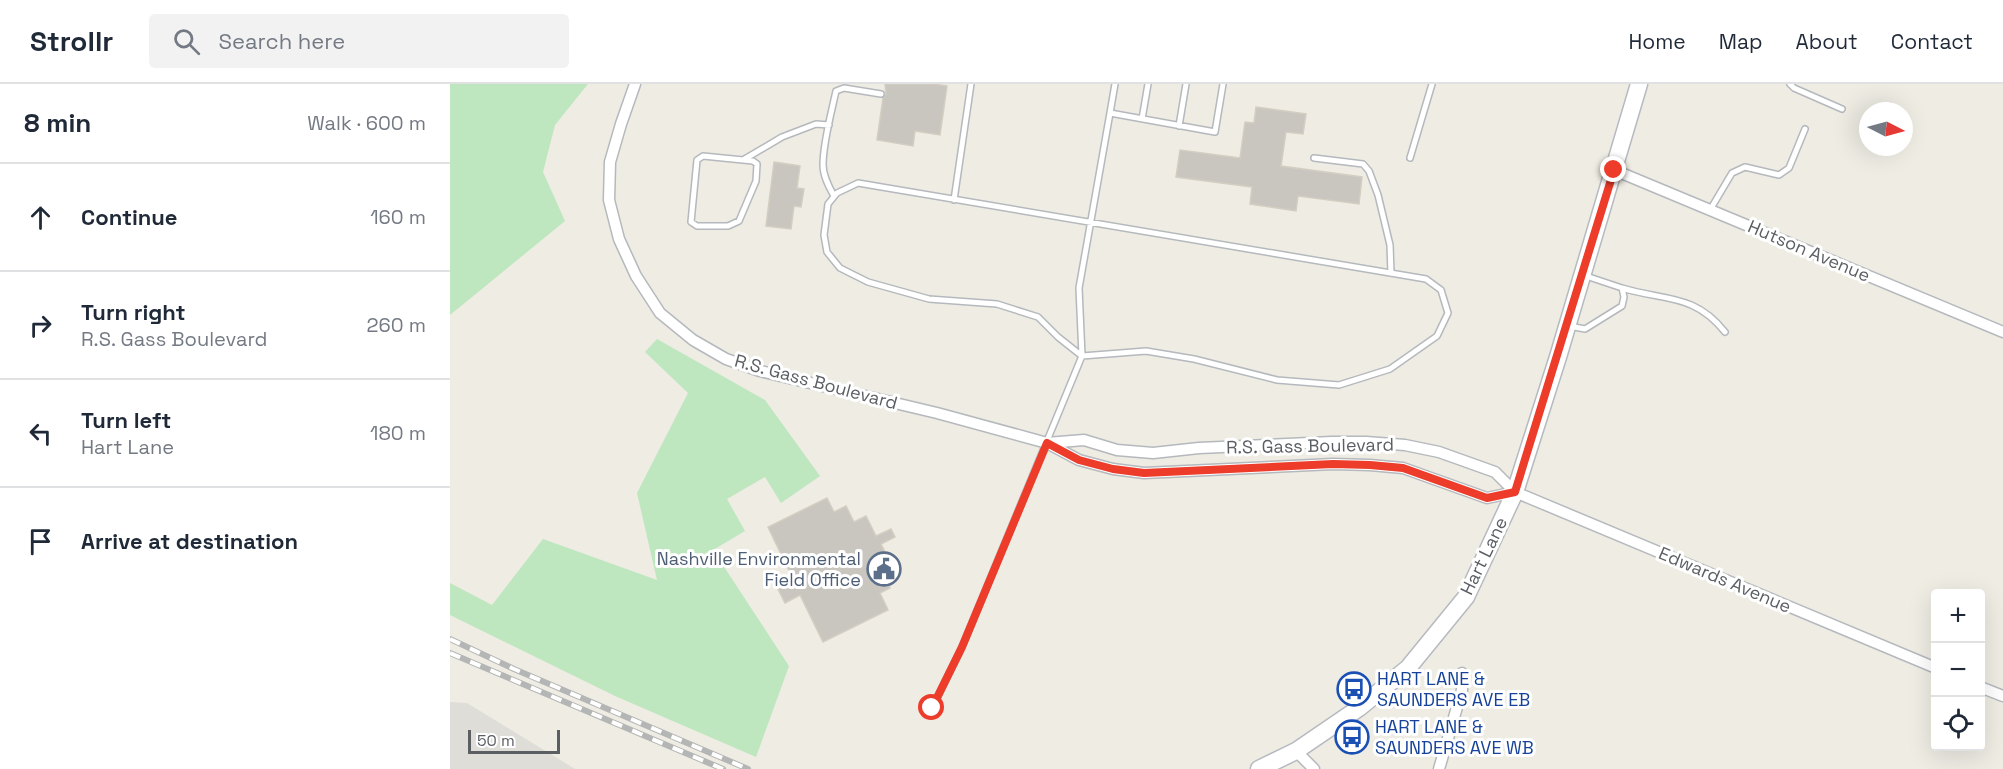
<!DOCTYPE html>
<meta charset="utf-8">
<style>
:root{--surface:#fff;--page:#f2f2f3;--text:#1f2937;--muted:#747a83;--line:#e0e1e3}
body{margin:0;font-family:"Space Grotesk",sans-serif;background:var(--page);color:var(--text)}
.controls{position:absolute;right:18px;bottom:18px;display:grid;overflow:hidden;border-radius:6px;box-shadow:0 6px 24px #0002}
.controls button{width:54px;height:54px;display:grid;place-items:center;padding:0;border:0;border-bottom:2px solid var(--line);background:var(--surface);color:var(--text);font:30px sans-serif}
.compass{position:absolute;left:1409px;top:18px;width:54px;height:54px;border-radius:50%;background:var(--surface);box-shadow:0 6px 24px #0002;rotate:96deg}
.scale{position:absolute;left:18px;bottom:15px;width:92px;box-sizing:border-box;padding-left:6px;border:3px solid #5b5f64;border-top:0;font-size:16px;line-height:21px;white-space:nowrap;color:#5b5f64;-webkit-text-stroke:4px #fff;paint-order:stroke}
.stop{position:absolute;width:18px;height:18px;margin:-14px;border:4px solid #ed3c2a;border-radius:50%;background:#fff}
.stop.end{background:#ed3c2a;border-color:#fff;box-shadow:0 2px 6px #0008}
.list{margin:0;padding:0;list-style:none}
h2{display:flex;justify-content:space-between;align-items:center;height:78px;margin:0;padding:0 24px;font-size:26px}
h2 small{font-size:20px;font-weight:400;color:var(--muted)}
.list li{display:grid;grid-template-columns:39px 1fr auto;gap:18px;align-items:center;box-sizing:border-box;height:108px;padding:0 24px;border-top:2px solid var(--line)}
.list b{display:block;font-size:22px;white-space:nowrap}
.list p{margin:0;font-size:20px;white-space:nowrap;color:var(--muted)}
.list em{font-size:20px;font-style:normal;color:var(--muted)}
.icon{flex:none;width:33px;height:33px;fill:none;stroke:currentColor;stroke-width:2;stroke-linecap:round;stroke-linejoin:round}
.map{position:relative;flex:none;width:1553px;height:685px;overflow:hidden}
header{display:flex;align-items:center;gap:36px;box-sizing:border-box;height:84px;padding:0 30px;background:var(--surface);border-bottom:2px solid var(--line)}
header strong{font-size:28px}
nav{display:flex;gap:33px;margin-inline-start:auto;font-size:21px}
.search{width:420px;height:54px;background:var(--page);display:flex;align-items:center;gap:15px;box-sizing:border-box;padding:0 21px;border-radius:6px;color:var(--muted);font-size:22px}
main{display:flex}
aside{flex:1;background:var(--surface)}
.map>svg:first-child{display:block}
.industrial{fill:#dfddd7}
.green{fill:#bee7bf}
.building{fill:#c9c6c0;stroke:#d3cec1;stroke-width:1.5}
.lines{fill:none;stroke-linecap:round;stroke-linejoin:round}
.lane-casing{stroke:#b5b9bd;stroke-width:8}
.street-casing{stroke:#b5b9bd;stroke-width:13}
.secondary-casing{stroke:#b6bac0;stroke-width:19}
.lane{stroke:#fff;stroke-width:5}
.street{stroke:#fff;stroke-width:10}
.secondary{stroke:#fff;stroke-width:16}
.rail-casing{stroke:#b4b5b5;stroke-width:6}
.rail{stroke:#fff;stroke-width:4;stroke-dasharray:11;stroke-linecap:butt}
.route{stroke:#ed3c2a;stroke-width:8}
.labels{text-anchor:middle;stroke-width:6;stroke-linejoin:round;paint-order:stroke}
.street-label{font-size:18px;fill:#5b5f64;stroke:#fff}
.service-label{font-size:18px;fill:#4e5e75;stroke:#fff;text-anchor:end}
.transit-label{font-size:18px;fill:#164399;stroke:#fff;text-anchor:start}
</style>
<header>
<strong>Strollr</strong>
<div class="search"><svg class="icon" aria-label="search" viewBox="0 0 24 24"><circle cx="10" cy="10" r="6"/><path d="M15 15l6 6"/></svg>Search here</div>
<nav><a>Home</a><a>Map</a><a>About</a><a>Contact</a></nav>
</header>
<main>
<aside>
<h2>8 min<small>Walk · 600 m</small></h2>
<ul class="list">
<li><svg class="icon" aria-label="ahead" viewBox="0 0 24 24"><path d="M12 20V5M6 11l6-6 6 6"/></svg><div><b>Continue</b></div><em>160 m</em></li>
<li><svg class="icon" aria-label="right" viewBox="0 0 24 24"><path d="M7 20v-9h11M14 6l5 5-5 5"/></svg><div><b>Turn right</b><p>R.S. Gass Boulevard</p></div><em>260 m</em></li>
<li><svg class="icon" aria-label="left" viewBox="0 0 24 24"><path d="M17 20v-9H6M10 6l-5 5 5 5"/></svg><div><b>Turn left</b><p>Hart Lane</p></div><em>180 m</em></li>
<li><svg class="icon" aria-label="arrive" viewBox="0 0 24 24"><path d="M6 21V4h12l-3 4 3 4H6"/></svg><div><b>Arrive at destination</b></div></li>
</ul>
</aside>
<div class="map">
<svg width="1553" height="685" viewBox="0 0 1553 685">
<rect width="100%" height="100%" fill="#eeece3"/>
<!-- industrial -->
<path class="industrial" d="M 0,618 L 17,619 L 125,685 L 0,685 Z"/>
<!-- green -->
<path class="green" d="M 0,0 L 138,0 L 105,41 L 93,88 L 115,137 L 0,231 Z
M 207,255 L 315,316 L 370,392 L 331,419 L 315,393 L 277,415 L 295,447 L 263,466 L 339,582 L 306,673 L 165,612 L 0,531 L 0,499 L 42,521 L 93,455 L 207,496 L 187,409 L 238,309 L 195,268 Z"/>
<!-- building -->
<path class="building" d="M 435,0 L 483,0 L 497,2 L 490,51 L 465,47 L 463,62 L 427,56 L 433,14 L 436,10 Z
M 806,23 L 856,30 L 853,50 L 836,48 L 831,82 L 912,93 L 909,120 L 848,112 L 846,127 L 800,120 L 802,103 L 726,93 L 730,66 L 790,74 L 795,38 L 804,39 Z
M 324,78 L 350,82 L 347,104 L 354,105 L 351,123 L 344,122 L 341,145 L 316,142 Z
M 377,414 L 384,428 L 396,422 L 404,438 L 416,432 L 426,452 L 441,445 L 445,453 L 431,460 L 442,482 L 431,486 L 440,504 L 430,509 L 438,526 L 373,558 L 350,511 L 335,519 L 326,501 L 342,493 L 318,443 Z"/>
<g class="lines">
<defs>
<path id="lane" d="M 665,0 L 660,29 L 765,48 L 773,0
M 1340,0 L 1344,4 L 1392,25
M 692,35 L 698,0
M 729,42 L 736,0
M 864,74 L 913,80 L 919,87 L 928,111 L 940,161 L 941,189
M 960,74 L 982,0
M 293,76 L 303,77 L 307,80 L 306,97 L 289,137 L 278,142 L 247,142 L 241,138 L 247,76 L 253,72 L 293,76 L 332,53 L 366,40 L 379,41
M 408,99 L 976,195 L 991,206 L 998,229 L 987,252 L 940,285 L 889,301 L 827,296 L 744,275 L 696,267 L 632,272 L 608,253 L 588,233 L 547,220 L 479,215 L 418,198 L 390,184 L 377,168 L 374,151 L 378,120 L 387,109 Z
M 384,112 C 379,103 373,92 373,81 C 373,59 381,30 386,7 L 394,4 L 431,10
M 504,116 L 521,0
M 1260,126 L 1282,89 L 1295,83 L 1329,91 L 1339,84 L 1355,45
M 1172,204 C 1214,217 1244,209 1275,248
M 1119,242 L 1135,245 L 1172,222 L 1174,213 L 1172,204 L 1136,192
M 482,624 L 512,563 L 632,272 L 629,204 L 660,29"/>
<path id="street" d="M 185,0 L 171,40 L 160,78 L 159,116 L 169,155 L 186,192 L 210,229 L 243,256 L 276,275 L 310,287 L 487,329 L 597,359 L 629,376 L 663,385 L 694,389 L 883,380 L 920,381 L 953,384 L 1037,414 L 1065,408
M 1164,86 L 1553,248
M 597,359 L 634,356 L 667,366 L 703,369 L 749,364 L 882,358 L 916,358 L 955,361 L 989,368 L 1045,388 L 1065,408 L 1486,584
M 1530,603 L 1553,612
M 846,667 L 864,685
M 989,685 L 1012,606 L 1012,589"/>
<path id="secondary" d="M 809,685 L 846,667 L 909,624 L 958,584 L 1016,513 L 1065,408 L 1108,273 L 1189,0"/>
</defs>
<!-- lane casing -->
<use href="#lane" class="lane-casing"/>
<!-- street casing -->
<use href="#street" class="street-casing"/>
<!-- secondary casing -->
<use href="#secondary" class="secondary-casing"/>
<!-- lane -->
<use href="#lane" class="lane"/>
<!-- street -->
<use href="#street" class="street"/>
<!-- secondary -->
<use href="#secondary" class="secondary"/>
<defs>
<path id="rail" d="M 0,555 L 64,585 L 298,685
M 0,569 L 273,685"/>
</defs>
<!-- rail casing -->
<use href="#rail" class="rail-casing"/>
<!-- rail -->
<use href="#rail" class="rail"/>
</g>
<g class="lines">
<!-- route -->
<path class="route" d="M 482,624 L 512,563 L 597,359 L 629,376 L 663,385 L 694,389 L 883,380 L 920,381 L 953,384 L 1037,414 L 1065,408 L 1164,86"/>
</g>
<!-- icons -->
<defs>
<symbol id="civic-ring" viewBox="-11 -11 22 22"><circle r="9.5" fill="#fff" stroke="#5c6f8a" stroke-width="1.5"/><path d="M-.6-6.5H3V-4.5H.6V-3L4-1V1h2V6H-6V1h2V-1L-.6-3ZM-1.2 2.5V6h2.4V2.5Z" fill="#5c6f8a"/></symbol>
<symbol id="bus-ring" viewBox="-11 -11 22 22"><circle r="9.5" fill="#fff" stroke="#1a4fb4" stroke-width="1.5"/><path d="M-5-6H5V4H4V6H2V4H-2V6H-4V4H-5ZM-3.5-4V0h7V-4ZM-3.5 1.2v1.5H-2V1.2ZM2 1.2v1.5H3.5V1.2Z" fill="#1a4fb4"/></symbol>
</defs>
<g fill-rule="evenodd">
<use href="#civic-ring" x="415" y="466" width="38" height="38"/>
<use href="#bus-ring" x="885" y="586" width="38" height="38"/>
<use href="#bus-ring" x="883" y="634" width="38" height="38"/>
</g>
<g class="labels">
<!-- street labels -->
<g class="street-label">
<text transform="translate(1359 167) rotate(23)" y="6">Hutson Avenue</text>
<text transform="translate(366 298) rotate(15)" y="6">R.S. Gass Boulevard</text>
<text transform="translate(860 362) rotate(-1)" y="6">R.S. Gass Boulevard</text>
<text transform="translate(1034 472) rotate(-64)" y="6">Hart Lane</text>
<text transform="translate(1275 496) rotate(23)" y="6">Edwards Avenue</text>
</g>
<!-- service labels -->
<g class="service-label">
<text x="411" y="481">Nashville Environmental<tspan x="411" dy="21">Field Office</tspan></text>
</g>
<!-- transit labels -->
<g class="transit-label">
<text x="927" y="601">HART LANE &amp;<tspan x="927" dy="21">SAUNDERS AVE EB</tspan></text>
<text x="925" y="649">HART LANE &amp;<tspan x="925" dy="21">SAUNDERS AVE WB</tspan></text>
</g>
</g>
</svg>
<div class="controls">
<button>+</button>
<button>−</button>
<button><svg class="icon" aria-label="locate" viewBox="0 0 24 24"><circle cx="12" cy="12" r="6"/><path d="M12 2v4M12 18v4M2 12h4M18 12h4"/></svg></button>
</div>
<svg class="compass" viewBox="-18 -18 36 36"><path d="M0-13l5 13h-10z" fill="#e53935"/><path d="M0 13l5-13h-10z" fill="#747a83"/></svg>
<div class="scale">50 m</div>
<div class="stop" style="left:482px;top:624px"></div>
<div class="stop end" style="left:1164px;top:86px"></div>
</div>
</main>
